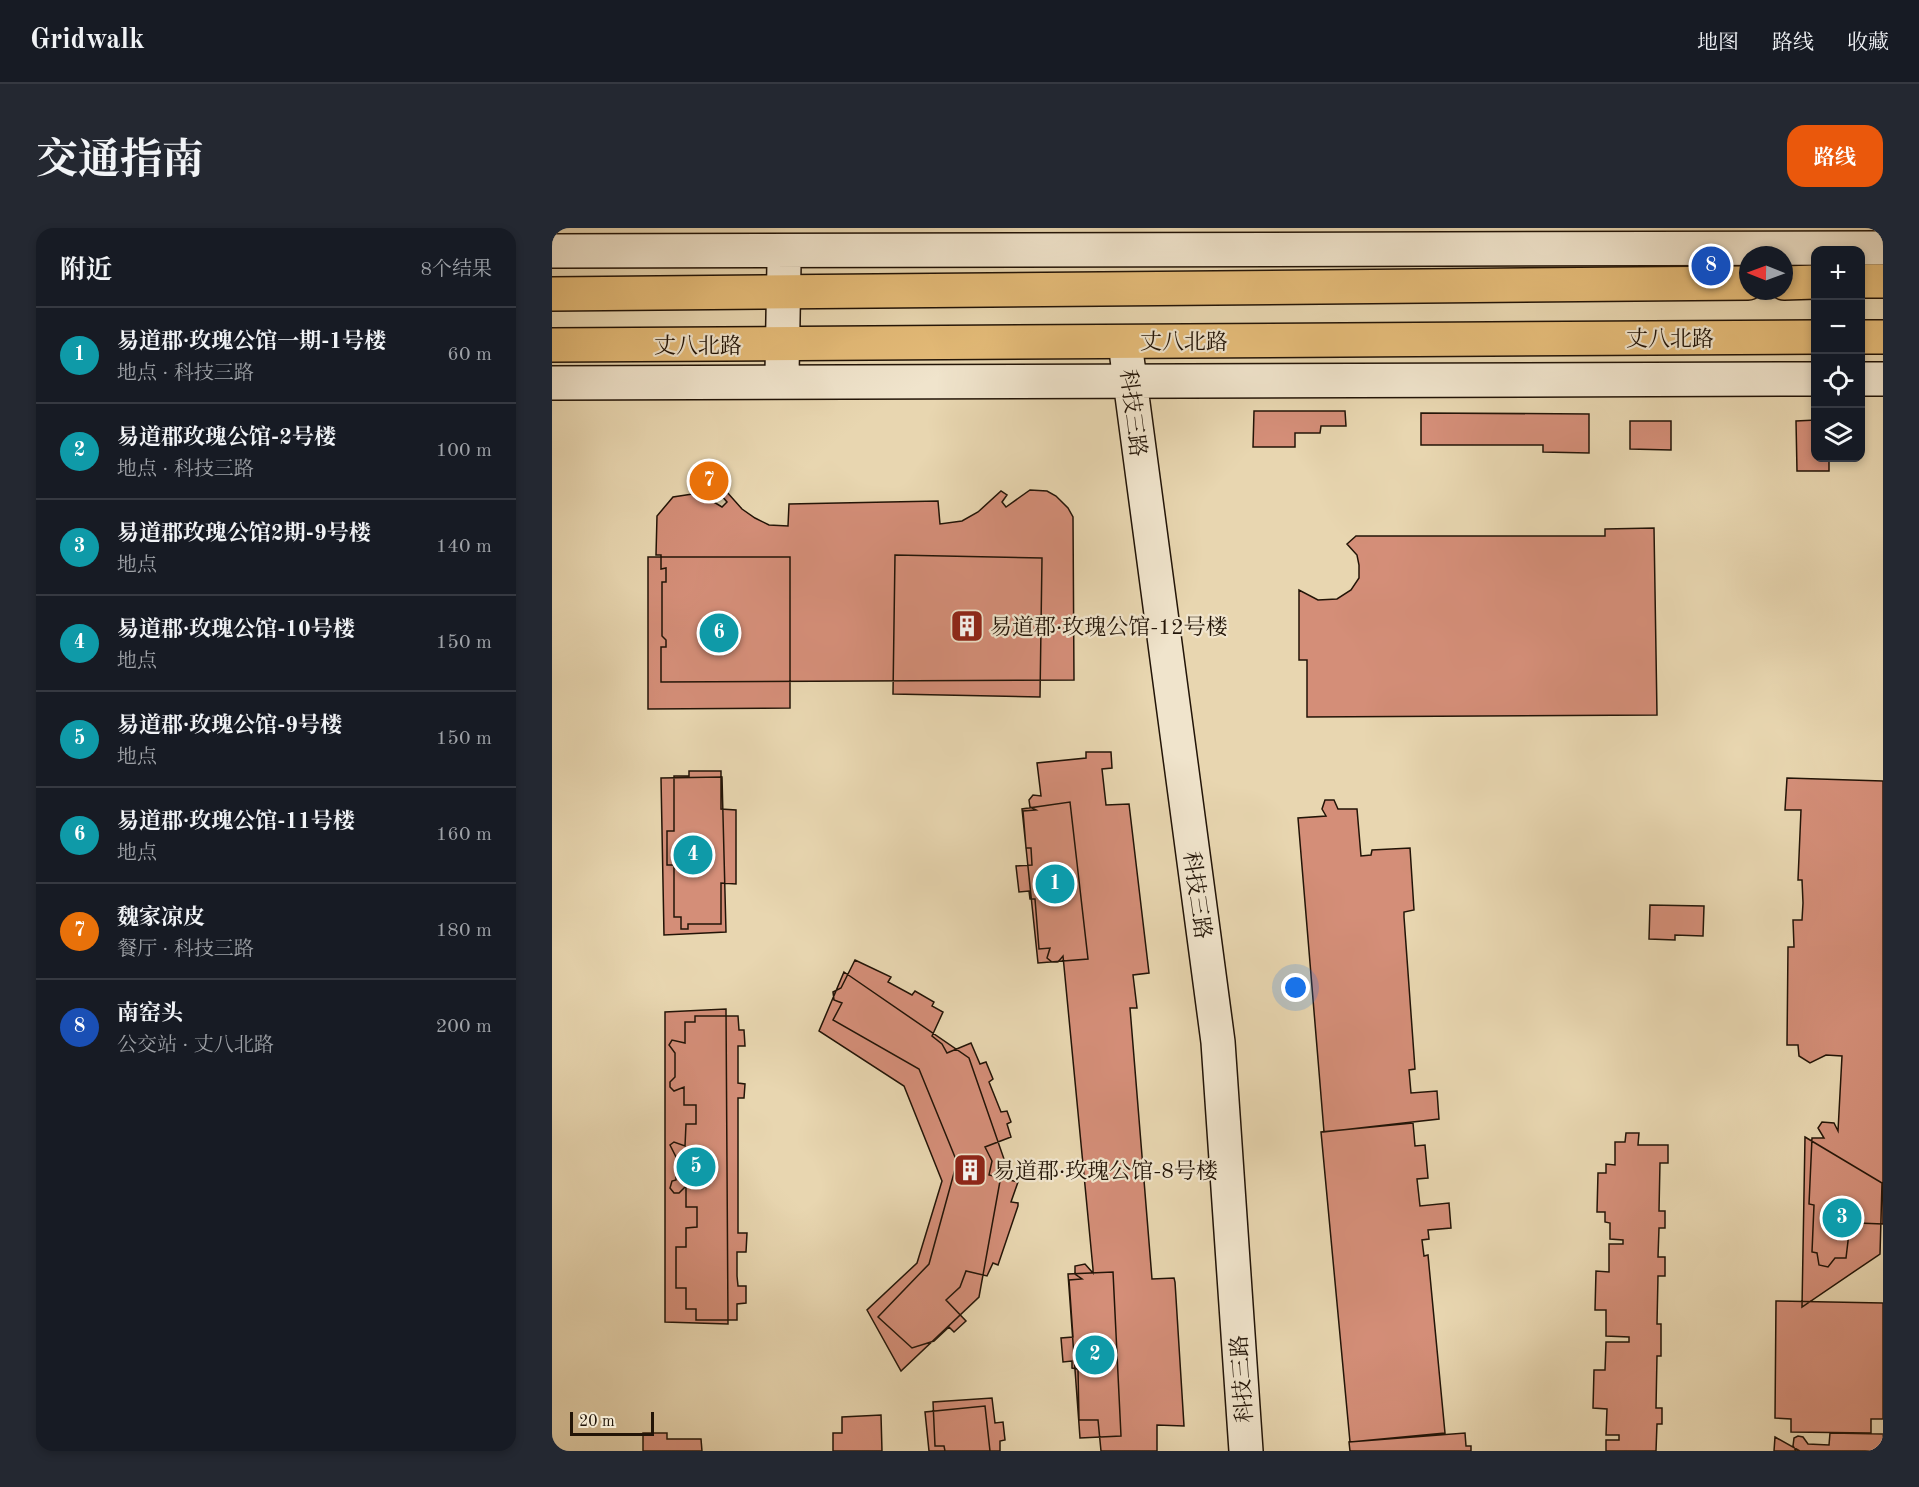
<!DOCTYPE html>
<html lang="zh">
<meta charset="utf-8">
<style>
:root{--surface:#171b24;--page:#242831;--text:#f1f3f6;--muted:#9ea1a6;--line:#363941;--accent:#ea580c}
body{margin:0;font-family:"Old Standard TT","Noto Serif SC",serif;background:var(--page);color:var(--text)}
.controls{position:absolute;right:18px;top:18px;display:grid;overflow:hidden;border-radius:12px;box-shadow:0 3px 9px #0003}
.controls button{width:54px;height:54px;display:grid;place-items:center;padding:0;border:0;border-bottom:2px solid var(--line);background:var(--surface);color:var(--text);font:30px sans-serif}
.compass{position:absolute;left:1187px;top:18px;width:54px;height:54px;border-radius:50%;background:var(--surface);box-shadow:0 3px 9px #0003;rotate:271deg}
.scale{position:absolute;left:18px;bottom:15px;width:84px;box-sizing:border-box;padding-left:6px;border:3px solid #221407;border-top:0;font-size:16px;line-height:21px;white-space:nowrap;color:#221407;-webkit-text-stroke:4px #f0e4cc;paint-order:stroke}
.you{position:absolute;left:744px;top:760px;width:21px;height:21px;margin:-15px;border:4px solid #fff;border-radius:50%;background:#1a73e8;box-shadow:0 0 0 9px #1a73e833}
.badge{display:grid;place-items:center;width:39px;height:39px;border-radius:50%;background:var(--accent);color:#fff;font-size:20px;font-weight:700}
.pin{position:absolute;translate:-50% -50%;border:3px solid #fff;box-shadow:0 2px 6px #0006}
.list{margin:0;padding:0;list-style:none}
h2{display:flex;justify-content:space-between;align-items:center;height:78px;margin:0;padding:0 24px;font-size:26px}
h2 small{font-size:20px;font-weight:400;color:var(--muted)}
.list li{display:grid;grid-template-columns:39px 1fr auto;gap:18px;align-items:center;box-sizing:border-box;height:96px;padding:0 24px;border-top:2px solid var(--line)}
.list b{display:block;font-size:22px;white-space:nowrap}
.list p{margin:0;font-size:20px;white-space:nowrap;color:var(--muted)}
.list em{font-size:20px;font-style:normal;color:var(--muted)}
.icon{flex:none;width:33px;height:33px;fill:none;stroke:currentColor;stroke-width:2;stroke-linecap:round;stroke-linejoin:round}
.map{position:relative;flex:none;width:1331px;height:1223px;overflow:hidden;border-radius:18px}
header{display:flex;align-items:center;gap:36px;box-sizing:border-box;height:84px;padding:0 30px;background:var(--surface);border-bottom:2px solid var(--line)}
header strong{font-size:28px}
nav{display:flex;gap:33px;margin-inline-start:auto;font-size:21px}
.intro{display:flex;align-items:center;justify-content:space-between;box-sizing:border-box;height:144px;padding:0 36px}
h1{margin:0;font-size:42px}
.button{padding:15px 27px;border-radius:18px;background:var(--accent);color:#fff;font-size:21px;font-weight:700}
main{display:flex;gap:36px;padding:0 36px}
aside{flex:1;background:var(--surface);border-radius:18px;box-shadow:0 3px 9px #0003}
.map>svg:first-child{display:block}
.building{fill:#d48e78;stroke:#221407;stroke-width:1.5}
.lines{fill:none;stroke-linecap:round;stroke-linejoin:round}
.secondary-casing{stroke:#221407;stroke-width:36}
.primary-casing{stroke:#221407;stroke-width:36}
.secondary{stroke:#f0e4cc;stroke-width:33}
.primary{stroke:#e4bb78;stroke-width:33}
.labels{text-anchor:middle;stroke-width:4.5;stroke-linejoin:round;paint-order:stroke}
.street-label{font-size:22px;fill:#221407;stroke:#f0e4cc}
.poi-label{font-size:22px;fill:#221407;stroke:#f0e4cc;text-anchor:start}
</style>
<header>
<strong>Gridwalk</strong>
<nav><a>地图</a><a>路线</a><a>收藏</a></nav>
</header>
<div class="intro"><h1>交通指南</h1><a class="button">路线</a></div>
<main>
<aside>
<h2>附近<small>8个结果</small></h2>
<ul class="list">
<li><span class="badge" style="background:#0f9aa8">1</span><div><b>易道郡·玫瑰公馆一期-1号楼</b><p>地点 · 科技三路</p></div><em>60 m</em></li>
<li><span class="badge" style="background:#0f9aa8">2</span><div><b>易道郡玫瑰公馆-2号楼</b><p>地点 · 科技三路</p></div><em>100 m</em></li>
<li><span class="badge" style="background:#0f9aa8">3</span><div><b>易道郡玫瑰公馆2期-9号楼</b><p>地点</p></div><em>140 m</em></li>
<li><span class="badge" style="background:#0f9aa8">4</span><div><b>易道郡·玫瑰公馆-10号楼</b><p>地点</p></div><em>150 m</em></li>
<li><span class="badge" style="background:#0f9aa8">5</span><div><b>易道郡·玫瑰公馆-9号楼</b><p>地点</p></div><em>150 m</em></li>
<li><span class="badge" style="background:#0f9aa8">6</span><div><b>易道郡·玫瑰公馆-11号楼</b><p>地点</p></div><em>160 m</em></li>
<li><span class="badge" style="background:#e8710a">7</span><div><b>魏家凉皮</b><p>餐厅 · 科技三路</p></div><em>180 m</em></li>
<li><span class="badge" style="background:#1a4fb4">8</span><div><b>南窑头</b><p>公交站 · 丈八北路</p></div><em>200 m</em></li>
</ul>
</aside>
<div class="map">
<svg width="1331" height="1223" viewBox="0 0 1331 1223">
<rect width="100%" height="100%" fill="#e8d6b0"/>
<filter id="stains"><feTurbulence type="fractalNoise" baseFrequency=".00333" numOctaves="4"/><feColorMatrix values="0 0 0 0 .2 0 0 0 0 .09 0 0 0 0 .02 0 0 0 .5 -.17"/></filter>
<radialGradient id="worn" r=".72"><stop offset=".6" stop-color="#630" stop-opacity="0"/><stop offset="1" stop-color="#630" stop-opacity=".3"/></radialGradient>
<!-- building -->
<path class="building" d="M 702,183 L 793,183 L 794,198 L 769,198 L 768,205 L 743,205 L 743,219 L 701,219 Z
M 869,185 L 1037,186 L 1037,225 L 991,224 L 991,217 L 869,217 Z
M 1264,192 L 1264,230 L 1277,230 L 1277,243 L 1245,243 L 1244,193 Z
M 1078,193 L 1119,193 L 1119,222 L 1078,221 Z
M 478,262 L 495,263 L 504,268 L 516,280 L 521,289 L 522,452 L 109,454 L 109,419 L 114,419 L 114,412 L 110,408 L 110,354 L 114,354 L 114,340 L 109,341 L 109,327 L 104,327 L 105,288 L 121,269 L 147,265 L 170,279 L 175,274 L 169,267 L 174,263 L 190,281 L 203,290 L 217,297 L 236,298 L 237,276 L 386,273 L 388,296 L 410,293 L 426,284 L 449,263 L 455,267 L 450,274 L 454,279 Z
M 1102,300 L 1105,487 L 755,489 L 755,432 L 747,432 L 747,362 L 766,372 L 785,371 L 799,362 L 807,350 L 807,337 L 805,327 L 795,316 L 804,308 L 1053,308 L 1053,301 Z
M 343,327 L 490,330 L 488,469 L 341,466 Z
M 96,329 L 238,329 L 238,480 L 96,481 Z
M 534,524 L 559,524 L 560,540 L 550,541 L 554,577 L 577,576 L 597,745 L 581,747 L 585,780 L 578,780 L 600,1051 L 622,1050 L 623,1054 L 632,1198 L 605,1197 L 605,1223 L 549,1223 L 546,1192 L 527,1192 L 526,1141 L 520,1140 L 520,1133 L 511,1134 L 509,1110 L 521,1109 L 517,1052 L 530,1051 L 523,1046 L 523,1038 L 533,1036 L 541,1045 L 541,1041 L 511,728 L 506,734 L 500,734 L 495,730 L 498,720 L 487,721 L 483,671 L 478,671 L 477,663 L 467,664 L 464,638 L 480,637 L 479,620 L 474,620 L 471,583 L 484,582 L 478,579 L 477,572 L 481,567 L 489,568 L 485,535 L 534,530 Z
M 137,543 L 169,543 L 169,581 L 184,582 L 184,656 L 169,655 L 169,696 L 136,696 L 136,701 L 129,701 L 129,689 L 122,689 L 122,637 L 115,637 L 115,603 L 122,603 L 122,548 L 137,548 Z
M 170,549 L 174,704 L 112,707 L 109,550 Z
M 1235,550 L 1331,553 L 1331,996 L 1306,995 L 1306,988 L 1299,988 L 1294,1030 L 1283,1030 L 1276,1039 L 1267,1037 L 1265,1025 L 1260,1024 L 1262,977 L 1257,976 L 1260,910 L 1272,910 L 1266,900 L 1270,894 L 1282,895 L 1286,903 L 1290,828 L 1274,827 L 1258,835 L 1247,828 L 1246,817 L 1235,817 L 1236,719 L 1242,719 L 1241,692 L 1250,692 L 1251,675 L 1250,652 L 1246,652 L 1249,582 L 1233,582 Z
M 773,572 L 782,572 L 786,581 L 805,581 L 809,628 L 819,627 L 820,622 L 858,620 L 862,682 L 852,684 L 852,689 L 863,841 L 857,842 L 859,865 L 885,863 L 887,891 L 772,904 L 746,590 L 774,588 L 770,581 Z
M 518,574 L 536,731 L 486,735 L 470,581 Z
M 1098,677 L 1152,678 L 1151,708 L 1123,707 L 1123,712 L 1097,711 Z
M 303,732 L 339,749 L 336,754 L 360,767 L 363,763 L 382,774 L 380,778 L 391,784 L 380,808 L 390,816 L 395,825 L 419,815 L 428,836 L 434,834 L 441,851 L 437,854 L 449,884 L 455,883 L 459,894 L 455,896 L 459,909 L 433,919 L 440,933 L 437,947 L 466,954 L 459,974 L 466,975 L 466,978 L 446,1037 L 441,1035 L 435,1048 L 414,1043 L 408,1059 L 394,1072 L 414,1093 L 402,1104 L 397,1099 L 382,1113 L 360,1120 L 326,1089 L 377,1036 L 405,934 L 367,841 L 281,792 L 290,775 L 282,772 L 281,764 L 289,760 Z
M 292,744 L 417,830 L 452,931 L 427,1069 L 349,1143 L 315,1082 L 365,1035 L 390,953 L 352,858 L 267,803 Z
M 174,781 L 176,1096 L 113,1094 L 113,784 Z
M 143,788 L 186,788 L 187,802 L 192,802 L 193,818 L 186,818 L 186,855 L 193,856 L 192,870 L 186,870 L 186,1005 L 195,1005 L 194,1024 L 185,1024 L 185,1048 L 186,1058 L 194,1058 L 194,1075 L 185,1076 L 185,1092 L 144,1092 L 144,1081 L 134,1081 L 134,1060 L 124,1060 L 124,1019 L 134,1019 L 134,1000 L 145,999 L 145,979 L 134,979 L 134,958 L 127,965 L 122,965 L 118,960 L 120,953 L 124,952 L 124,929 L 118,917 L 122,914 L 133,918 L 134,896 L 144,896 L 144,877 L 132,877 L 132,859 L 122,863 L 118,859 L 118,854 L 123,849 L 123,825 L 117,817 L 120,812 L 133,815 L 133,794 L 143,794 Z
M 861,895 L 863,918 L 873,917 L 876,950 L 865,951 L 868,978 L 897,975 L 899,1000 L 876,1002 L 877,1011 L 870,1012 L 872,1028 L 876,1027 L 893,1205 L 798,1214 L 769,904 Z
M 1074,905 L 1087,905 L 1086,917 L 1116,917 L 1116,935 L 1108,935 L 1107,983 L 1113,983 L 1113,1000 L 1107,1000 L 1106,1029 L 1113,1029 L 1113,1048 L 1106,1048 L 1105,1096 L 1109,1096 L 1109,1128 L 1105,1128 L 1104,1180 L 1110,1180 L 1110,1196 L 1105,1196 L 1104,1223 L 1054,1223 L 1054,1212 L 1067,1212 L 1067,1207 L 1054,1207 L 1055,1181 L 1041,1180 L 1042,1142 L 1053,1142 L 1054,1114 L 1077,1114 L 1077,1109 L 1054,1108 L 1054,1082 L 1043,1082 L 1044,1043 L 1057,1044 L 1057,1016 L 1071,1016 L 1071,1012 L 1058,1011 L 1058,995 L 1053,994 L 1053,984 L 1045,984 L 1046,945 L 1054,945 L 1054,936 L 1063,937 L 1063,914 L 1073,914 Z
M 1253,909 L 1330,955 L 1328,1026 L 1250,1079 Z
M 561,1044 L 569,1208 L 528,1210 L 516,1046 Z
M 1224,1073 L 1331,1075 L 1331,1191 L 1319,1191 L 1319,1205 L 1239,1204 L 1239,1191 L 1223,1190 Z
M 440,1170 L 443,1195 L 451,1194 L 453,1212 L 448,1213 L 448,1223 L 393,1223 L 392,1218 L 383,1218 L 381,1174 Z
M 433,1178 L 438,1223 L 377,1223 L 373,1184 Z
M 329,1187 L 330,1223 L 281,1223 L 281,1205 L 290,1205 L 290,1189 Z
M 91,1205 L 115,1205 L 115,1211 L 149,1211 L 150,1223 L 91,1223 Z
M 913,1205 L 914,1218 L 919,1218 L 919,1223 L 798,1223 L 797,1214 Z
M 1278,1205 L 1331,1206 L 1331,1223 L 1244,1223 L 1241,1218 L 1242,1210 L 1246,1208 L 1251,1209 L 1256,1216 L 1277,1217 Z
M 1223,1209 L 1248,1223 L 1222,1223 Z"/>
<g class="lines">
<defs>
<path id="secondary" d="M 0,23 L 1331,20
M 575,130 L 666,814 L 694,1223
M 230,145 L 232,35
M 1308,151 L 1331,151
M 0,155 L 1264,151"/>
<path id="primary" d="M 1308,53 L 1331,53
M 1232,55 L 1264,54
M 0,66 L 1196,55
M 1308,109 L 1331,109
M 0,117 L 1264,109"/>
</defs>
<!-- secondary casing -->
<use href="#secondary" class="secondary-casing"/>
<!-- primary casing -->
<use href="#primary" class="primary-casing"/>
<!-- secondary -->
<use href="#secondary" class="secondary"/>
<!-- primary -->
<use href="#primary" class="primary"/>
</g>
<!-- icons -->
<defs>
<symbol id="building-square" viewBox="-11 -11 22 22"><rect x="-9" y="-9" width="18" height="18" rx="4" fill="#8f2418" stroke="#f0e4cc"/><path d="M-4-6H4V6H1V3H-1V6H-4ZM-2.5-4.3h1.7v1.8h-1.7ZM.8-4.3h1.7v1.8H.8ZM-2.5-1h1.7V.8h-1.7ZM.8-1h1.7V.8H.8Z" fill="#fff"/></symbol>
</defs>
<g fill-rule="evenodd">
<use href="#building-square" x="396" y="379" width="38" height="38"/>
<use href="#building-square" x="399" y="923" width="38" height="38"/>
</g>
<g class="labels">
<!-- street labels -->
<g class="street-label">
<text x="1118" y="118">丈八北路</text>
<text x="632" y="121">丈八北路</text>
<text x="146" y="125">丈八北路</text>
<text transform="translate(582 185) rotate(83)" y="8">科技三路</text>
<text transform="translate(646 667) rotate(82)" y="8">科技三路</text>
<text transform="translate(689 1151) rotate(-94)" y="8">科技三路</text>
</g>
<!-- poi labels -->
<g class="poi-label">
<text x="438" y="406">易道郡·玫瑰公馆-12号楼</text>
<text x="441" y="950">易道郡·玫瑰公馆-8号楼</text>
</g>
</g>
<rect width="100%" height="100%" filter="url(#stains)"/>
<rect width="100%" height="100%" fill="url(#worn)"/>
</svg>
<div class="controls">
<button>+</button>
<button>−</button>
<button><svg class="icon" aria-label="locate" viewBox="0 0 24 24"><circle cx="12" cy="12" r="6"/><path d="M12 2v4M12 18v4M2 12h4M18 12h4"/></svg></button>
<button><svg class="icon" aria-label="layers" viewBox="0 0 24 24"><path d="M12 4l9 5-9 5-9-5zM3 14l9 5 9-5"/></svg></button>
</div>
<svg class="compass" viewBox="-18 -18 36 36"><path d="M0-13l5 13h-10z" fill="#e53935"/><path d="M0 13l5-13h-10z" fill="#9ea1a6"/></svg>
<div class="scale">20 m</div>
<div class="you"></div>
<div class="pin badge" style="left:503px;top:656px;background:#0f9aa8">1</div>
<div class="pin badge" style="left:543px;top:1127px;background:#0f9aa8">2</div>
<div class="pin badge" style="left:1290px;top:990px;background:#0f9aa8">3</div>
<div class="pin badge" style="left:141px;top:627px;background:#0f9aa8">4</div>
<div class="pin badge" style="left:144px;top:939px;background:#0f9aa8">5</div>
<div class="pin badge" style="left:167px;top:405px;background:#0f9aa8">6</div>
<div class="pin badge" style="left:157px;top:253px;background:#e8710a">7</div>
<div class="pin badge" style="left:1159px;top:38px;background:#1a4fb4">8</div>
</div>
</main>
